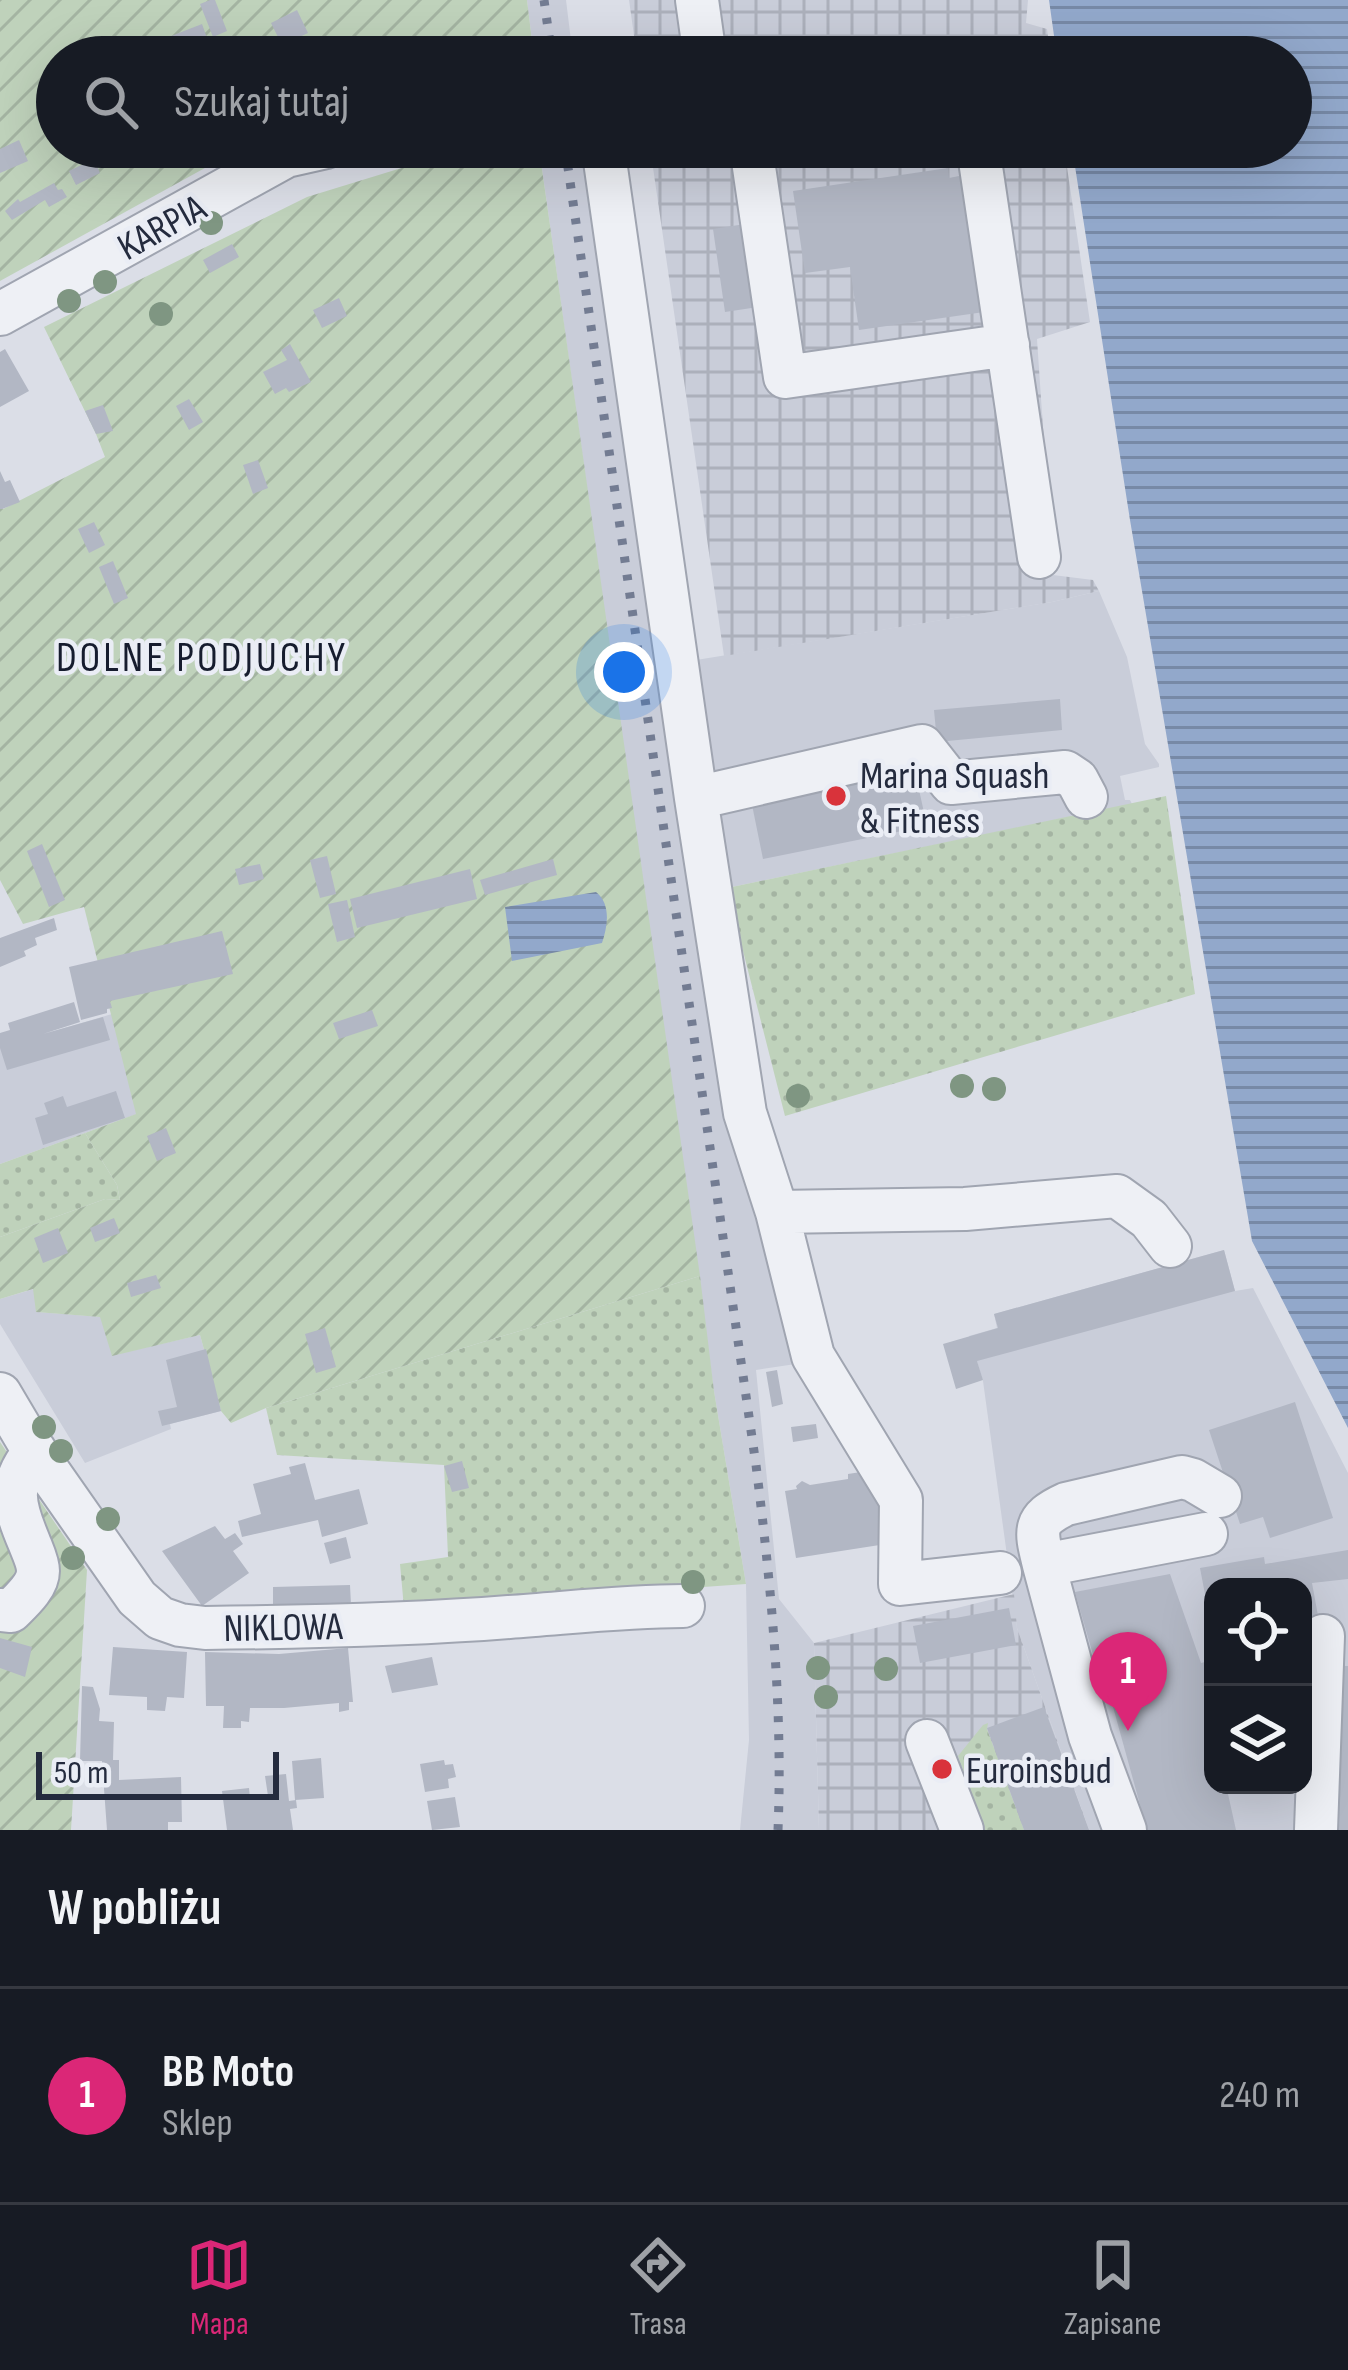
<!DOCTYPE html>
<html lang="pl">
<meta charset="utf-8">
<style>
:root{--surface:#171b24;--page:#20242c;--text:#f1f3f6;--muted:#9ea1a6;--line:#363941;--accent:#db2777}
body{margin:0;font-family:"Sofia Sans Condensed",sans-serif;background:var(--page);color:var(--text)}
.controls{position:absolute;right:36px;bottom:36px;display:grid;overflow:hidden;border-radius:24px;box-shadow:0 12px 48px #0002}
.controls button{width:108px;height:108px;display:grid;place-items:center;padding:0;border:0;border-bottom:3px solid var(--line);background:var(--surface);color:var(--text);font:60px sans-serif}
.scale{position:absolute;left:36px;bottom:30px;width:243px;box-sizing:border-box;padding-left:12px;border:6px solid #242b3e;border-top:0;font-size:33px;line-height:42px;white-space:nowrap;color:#242b3e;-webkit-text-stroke:9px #eaedf5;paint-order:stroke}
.you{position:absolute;left:624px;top:672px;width:42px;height:42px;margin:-30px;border:9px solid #fff;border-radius:50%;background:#1a73e8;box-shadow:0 0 0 18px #1a73e833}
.badge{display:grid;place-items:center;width:78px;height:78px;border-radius:50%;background:var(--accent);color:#fff;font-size:39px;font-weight:700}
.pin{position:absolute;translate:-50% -99px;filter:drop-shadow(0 3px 6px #0008)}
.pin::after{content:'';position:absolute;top:63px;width:42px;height:36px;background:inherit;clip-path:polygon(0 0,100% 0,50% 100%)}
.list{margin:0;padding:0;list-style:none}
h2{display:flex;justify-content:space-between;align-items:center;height:156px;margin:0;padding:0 48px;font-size:51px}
h2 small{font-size:39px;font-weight:400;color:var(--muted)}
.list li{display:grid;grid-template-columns:78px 1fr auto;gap:36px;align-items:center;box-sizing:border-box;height:216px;padding:0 48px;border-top:3px solid var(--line)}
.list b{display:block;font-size:45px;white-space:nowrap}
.list p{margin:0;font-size:39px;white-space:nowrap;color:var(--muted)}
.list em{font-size:39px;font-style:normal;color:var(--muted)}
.icon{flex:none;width:66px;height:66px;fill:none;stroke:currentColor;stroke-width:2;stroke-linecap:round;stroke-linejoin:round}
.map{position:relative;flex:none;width:1348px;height:1830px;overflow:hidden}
.search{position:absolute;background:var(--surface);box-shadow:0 12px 48px #0002;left:36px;right:36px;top:36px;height:132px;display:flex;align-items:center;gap:30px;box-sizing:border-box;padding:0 42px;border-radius:66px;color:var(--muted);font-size:45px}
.sheet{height:372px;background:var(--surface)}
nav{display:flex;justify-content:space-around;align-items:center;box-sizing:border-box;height:168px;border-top:3px solid var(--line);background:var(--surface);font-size:33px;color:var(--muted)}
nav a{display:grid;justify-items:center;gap:6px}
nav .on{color:var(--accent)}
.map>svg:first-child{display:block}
.built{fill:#c9cdd9;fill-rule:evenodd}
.industrial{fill:url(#industrial-grid)}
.grass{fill:url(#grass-dots)}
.garden{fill:url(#garden-furrows)}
.water{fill:url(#water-rules)}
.building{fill:#b2b7c4}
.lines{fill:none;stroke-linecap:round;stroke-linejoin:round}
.minor-casing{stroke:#a0a5b1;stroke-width:46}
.minor{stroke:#eef0f5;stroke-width:42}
.rail{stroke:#737c92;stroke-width:9;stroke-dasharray:6 12;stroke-linecap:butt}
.tree{fill:#7f9682}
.poi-dot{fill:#d9333b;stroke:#eaedf5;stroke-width:4.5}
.labels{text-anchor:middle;stroke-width:9;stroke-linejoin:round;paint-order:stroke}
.street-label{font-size:39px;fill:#242b3e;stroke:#eaedf5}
.poi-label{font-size:39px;fill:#242b3e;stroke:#eaedf5;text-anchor:start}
.neighbourhood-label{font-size:42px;letter-spacing:3px;fill:#161c2e;stroke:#eaedf5}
</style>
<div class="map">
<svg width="1348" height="1830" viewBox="0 0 1348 1830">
<defs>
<pattern id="industrial-grid" width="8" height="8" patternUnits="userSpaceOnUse" patternTransform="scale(3)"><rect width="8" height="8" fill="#c9cdd9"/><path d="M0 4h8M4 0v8" fill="none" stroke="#acb0bb"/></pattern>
<pattern id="grass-dots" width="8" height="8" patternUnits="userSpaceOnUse" patternTransform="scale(3)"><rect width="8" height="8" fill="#bfd2bb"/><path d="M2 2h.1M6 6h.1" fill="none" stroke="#a4b4a2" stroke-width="1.8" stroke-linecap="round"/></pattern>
<pattern id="garden-furrows" width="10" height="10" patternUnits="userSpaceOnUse" patternTransform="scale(3)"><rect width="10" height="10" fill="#bfd2bb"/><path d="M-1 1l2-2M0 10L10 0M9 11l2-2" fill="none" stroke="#a4b4a2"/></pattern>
<pattern id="water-rules" width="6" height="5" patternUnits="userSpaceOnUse" patternTransform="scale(3)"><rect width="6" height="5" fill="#92a8cb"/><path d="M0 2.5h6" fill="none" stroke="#7789a6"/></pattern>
</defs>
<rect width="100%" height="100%" fill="#dbdee7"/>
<!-- built -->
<path class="built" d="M 527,0 L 566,0 L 573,57 L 534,57 Z
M 539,147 L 587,147 L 809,1362 L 756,1370 L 779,1599 L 814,1643 L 819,1830 L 740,1830 L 749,1740 L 746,1584 L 714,1391 Z
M 1099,591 L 1127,657 L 1145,744 L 1159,764 L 1159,767 L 1120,776 L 1125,800 L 1130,800 L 1132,804 L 727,888 L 690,661 L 1052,602 Z
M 112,1014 L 137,1114 L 0,1164 L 0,1047 Z
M 1224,1250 L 1235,1291 L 1253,1288 L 1348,1473 L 1348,1830 L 1089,1830 L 1017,1628 L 983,1381 L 969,1336 L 997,1328 L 994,1314 ZM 1213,1587 L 1303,1587 L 1303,1785 L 1213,1785 Z
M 34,1289 L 37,1312 L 101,1317 L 113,1355 L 200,1335 L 221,1411 L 170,1424 L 171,1429 L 85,1463 L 0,1324 L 0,1299 Z"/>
<!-- industrial -->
<path class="industrial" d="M 629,0 L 1028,0 L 1026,23 L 1047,29 L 1051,57 L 637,57 Z
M 650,147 L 1064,147 L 1090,322 L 1037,339 L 1053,575 L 1093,580 L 1099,591 L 1052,602 L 724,656 Z
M 1014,1594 L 1017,1628 L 1089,1830 L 819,1830 L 814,1643 Z"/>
<!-- grass -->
<path class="grass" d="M 1166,796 L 1195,994 L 785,1116 L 727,888 Z
M 85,1133 L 117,1185 L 120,1200 L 105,1199 L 0,1237 L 0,1164 Z
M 700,1276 L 714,1391 L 746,1584 L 404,1608 L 400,1564 L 448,1557 L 444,1465 L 277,1455 L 266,1408 Z
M 988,1723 L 987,1729 L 1024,1830 L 985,1830 L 958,1756 L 983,1725 Z"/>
<!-- garden -->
<path class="garden" d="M 0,0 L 527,0 L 534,57 L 57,57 L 57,147 L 243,147 L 0,281 Z
M 491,147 L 539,148 L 700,1276 L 266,1408 L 231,1423 L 221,1411 L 200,1335 L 112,1356 L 100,1317 L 36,1312 L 33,1289 L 0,1299 L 0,1237 L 105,1199 L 120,1200 L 117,1185 L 85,1133 L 136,1114 L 84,907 L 23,924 L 0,880 L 0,505 L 3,509 L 105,457 L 96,434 L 44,327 L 307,197 L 421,162 Z
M 0,1442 L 87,1570 L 71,1830 L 0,1830 Z"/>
<!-- water -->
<path class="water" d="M 1049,0 L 1348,0 L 1348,1428 L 1252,1241 L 1130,520 L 1072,147 L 1291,147 L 1291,57 L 1057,57 Z
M 596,892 C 611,904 608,925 602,943 L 512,961 L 505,907 Z"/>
<!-- building -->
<path class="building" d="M 210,0 L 215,0 L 227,31 L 213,37 L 200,4 Z
M 297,10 L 308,33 L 282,45 L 271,23 Z
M 202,24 L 207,38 L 166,54 L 161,40 Z
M 19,140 L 28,161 L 0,173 L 0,149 Z
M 94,159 L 100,173 L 76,185 L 69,171 Z
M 948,168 L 949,178 L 964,175 L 984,312 L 859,330 L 850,267 L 805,273 L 793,191 Z
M 54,183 L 58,190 L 62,189 L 67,197 L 49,207 L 45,200 L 12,220 L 5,211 L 18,199 L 20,202 Z
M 745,224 L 758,307 L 725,312 L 713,229 Z
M 232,244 L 239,257 L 210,273 L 203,260 Z
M 339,298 L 347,316 L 322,328 L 313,310 Z
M 290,344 L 311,382 L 289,392 L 286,388 L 275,394 L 263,372 L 287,360 L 281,350 Z
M 5,349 L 29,391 L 0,407 L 0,352 Z
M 189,399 L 203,422 L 189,430 L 176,406 Z
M 103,405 L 113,431 L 96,434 L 85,411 Z
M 258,460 L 268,488 L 253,494 L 243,465 Z
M 0,471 L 5,482 L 10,480 L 20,502 L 2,509 L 0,509 Z
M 94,522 L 105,545 L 89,553 L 78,529 Z
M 113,561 L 128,598 L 114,604 L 99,567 Z
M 1060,699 L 1062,730 L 937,742 L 934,710 Z
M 912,758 L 927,826 L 763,859 L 749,790 Z
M 42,844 L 65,900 L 49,907 L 27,851 Z
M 327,856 L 336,894 L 320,898 L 310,860 Z
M 553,859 L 557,875 L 485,895 L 480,880 Z
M 260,864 L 264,879 L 239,885 L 235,869 Z
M 470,869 L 477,899 L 357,928 L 350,899 Z
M 347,900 L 355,937 L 337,942 L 328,904 Z
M 54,918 L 57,930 L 35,938 L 37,945 L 24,951 L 26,956 L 0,967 L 0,938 Z
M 222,931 L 233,974 L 110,1001 L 112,1008 L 107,1009 L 107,1013 L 81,1020 L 69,967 Z
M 74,1002 L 80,1022 L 43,1034 L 103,1017 L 110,1040 L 7,1070 L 0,1048 L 0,1033 L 10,1030 L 8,1023 Z
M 372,1010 L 378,1026 L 339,1039 L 333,1023 Z
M 116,1091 L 125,1118 L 43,1145 L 35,1118 L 48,1114 L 44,1103 L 63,1096 L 67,1107 Z
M 166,1128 L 176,1153 L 157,1161 L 147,1136 Z
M 114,1218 L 120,1233 L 95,1242 L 90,1228 Z
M 58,1228 L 68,1253 L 43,1263 L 34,1238 Z
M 1224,1250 L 1235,1291 L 977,1361 L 983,1380 L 956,1389 L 943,1344 L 998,1328 L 994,1314 Z
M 156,1275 L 161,1288 L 131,1297 L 127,1283 Z
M 325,1328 L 336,1367 L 316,1373 L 305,1334 Z
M 206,1349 L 221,1411 L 162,1426 L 158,1411 L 177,1407 L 166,1360 Z
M 777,1370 L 783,1404 L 772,1407 L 766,1372 Z
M 1295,1402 L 1333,1518 L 1270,1538 L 1263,1517 L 1240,1524 L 1209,1430 Z
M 816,1424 L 818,1438 L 793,1442 L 791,1427 Z
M 462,1461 L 469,1488 L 452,1492 L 444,1466 Z
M 305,1463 L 315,1500 L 359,1489 L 368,1524 L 322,1537 L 318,1520 L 242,1537 L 238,1521 L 261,1514 L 253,1484 L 291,1474 L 289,1467 Z
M 880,1469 L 886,1544 L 796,1558 L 785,1491 L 797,1489 L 796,1486 L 802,1481 L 810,1485 L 848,1479 L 848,1474 Z
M 215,1526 L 225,1539 L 235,1533 L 243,1544 L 233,1551 L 249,1573 L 202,1606 L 162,1551 Z
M 346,1537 L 351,1558 L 330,1564 L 324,1543 Z
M 1348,1550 L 1348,1579 L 1312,1583 L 1319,1621 L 1303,1624 L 1303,1587 L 1213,1587 L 1213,1626 L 1211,1626 L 1200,1568 L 1264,1557 L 1265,1564 Z
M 1170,1574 L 1201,1663 L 1213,1660 L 1213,1706 L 1209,1707 L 1213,1724 L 1213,1785 L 1226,1785 L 1236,1830 L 1147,1830 L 1110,1696 L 1105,1697 L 1075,1592 Z
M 350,1585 L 351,1605 L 273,1606 L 273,1587 Z
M 1009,1608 L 1016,1645 L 920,1663 L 913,1626 Z
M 0,1638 L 32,1647 L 25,1677 L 0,1668 Z
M 113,1647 L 187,1652 L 184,1698 L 167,1697 L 165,1711 L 147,1710 L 147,1697 L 109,1695 Z
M 348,1648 L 353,1702 L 349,1702 L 349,1710 L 339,1712 L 339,1703 L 284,1708 L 250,1708 L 249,1722 L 241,1721 L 241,1728 L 223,1728 L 224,1706 L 206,1706 L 205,1652 L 279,1654 Z
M 432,1657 L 438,1685 L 392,1693 L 385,1666 Z
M 1343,1666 L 1348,1666 L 1348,1830 L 1337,1830 L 1335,1690 L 1343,1690 Z
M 82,1686 L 93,1687 L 100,1709 L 99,1721 L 114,1722 L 113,1760 L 119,1760 L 119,1780 L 181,1777 L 182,1822 L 168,1822 L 168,1830 L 107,1830 L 102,1761 L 80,1761 Z
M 1044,1707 L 1089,1830 L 1024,1830 L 987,1728 Z
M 321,1758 L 324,1798 L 295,1800 L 292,1761 Z
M 444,1760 L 445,1765 L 453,1764 L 456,1777 L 448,1779 L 449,1788 L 425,1792 L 420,1764 Z
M 286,1774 L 289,1801 L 296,1800 L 297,1808 L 290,1809 L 293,1830 L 227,1830 L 222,1791 L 249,1788 L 250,1798 L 268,1796 L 265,1776 Z
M 455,1797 L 460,1827 L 432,1830 L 427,1801 Z"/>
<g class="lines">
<defs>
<path id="minor" d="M 697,0 L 705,57
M 603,147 L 696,798 L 745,1113 L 777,1212 L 813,1356 L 901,1500 L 900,1584 L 1000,1573
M 751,147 L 785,377 L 1008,345
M 978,147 L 1039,557
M 0,314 L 286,156 L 326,147
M 696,798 L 922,746 L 951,783 L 1065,772 L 1077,780 L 1086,797
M 777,1212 L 965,1209 L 1117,1196 L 1149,1219 L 1170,1246
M 0,1394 L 32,1448 L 137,1598 L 160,1618 L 180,1625 L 205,1628 C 306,1627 408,1625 509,1617 C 567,1613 625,1606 683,1606
M 1044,1565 C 1036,1532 1031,1520 1066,1504 L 1182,1477 L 1193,1480 L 1220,1496
M 0,1610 L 11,1611 C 21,1601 38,1586 38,1571 C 38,1562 32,1550 29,1542 C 14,1506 7,1484 35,1451
M 927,1741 L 962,1830
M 1125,1830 L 1090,1736 L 1044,1565 L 1206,1534
M 1316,1830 L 1323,1636"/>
</defs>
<!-- minor casing -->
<use href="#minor" class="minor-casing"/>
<!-- minor -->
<use href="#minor" class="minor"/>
<!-- rail -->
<path class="rail" d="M 544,0 L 552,57
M 565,147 L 756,1465 C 771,1586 783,1707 778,1830"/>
</g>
<!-- trees -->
<g class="tree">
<circle cx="211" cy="223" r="12"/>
<circle cx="105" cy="282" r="12"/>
<circle cx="69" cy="301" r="12"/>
<circle cx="161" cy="314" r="12"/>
<circle cx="962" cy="1086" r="12"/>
<circle cx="994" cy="1089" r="12"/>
<circle cx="798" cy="1096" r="12"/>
<circle cx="44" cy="1427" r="12"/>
<circle cx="61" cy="1451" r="12"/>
<circle cx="108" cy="1519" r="12"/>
<circle cx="73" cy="1558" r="12"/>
<circle cx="693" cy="1582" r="12"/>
<circle cx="818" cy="1668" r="12"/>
<circle cx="886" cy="1669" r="12"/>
<circle cx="826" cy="1697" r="12"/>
</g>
<!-- markers -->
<g class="poi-dot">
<circle cx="836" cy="796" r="12"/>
<circle cx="942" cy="1769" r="12"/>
</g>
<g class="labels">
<!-- street labels -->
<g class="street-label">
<text transform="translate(161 226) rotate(-29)" y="14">KARPIA</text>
<text transform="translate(283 1626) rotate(-1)" y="14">NIKLOWA</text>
</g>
<!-- poi labels -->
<g class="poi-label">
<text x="860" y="788">Marina Squash<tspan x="860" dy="45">&amp; Fitness</tspan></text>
<text x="966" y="1783">Euroinsbud</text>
</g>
<!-- neighbourhood labels -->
<g class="neighbourhood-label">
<text x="202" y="671">DOLNE PODJUCHY</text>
</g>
</g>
</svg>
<div class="controls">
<button><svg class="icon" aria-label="locate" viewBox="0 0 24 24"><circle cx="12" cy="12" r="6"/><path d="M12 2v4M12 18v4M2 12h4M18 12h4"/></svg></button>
<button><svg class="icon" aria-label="layers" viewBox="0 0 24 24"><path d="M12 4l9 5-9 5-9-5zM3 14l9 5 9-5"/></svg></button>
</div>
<div class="scale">50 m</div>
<div class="you"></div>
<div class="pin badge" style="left:1128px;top:1731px">1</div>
<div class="search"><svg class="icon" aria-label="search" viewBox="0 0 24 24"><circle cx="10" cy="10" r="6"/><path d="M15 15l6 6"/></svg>Szukaj tutaj</div>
</div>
<section class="sheet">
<h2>W pobliżu<small></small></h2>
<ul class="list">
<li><span class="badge">1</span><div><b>BB Moto</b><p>Sklep</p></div><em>240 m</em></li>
</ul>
</section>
<nav>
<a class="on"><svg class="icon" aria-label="map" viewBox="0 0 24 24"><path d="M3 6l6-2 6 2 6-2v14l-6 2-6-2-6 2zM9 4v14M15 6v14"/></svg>Mapa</a>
<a><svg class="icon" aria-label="directions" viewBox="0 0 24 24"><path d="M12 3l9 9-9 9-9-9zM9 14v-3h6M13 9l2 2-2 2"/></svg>Trasa</a>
<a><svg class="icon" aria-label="saved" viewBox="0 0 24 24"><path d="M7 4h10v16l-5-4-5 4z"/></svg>Zapisane</a>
</nav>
